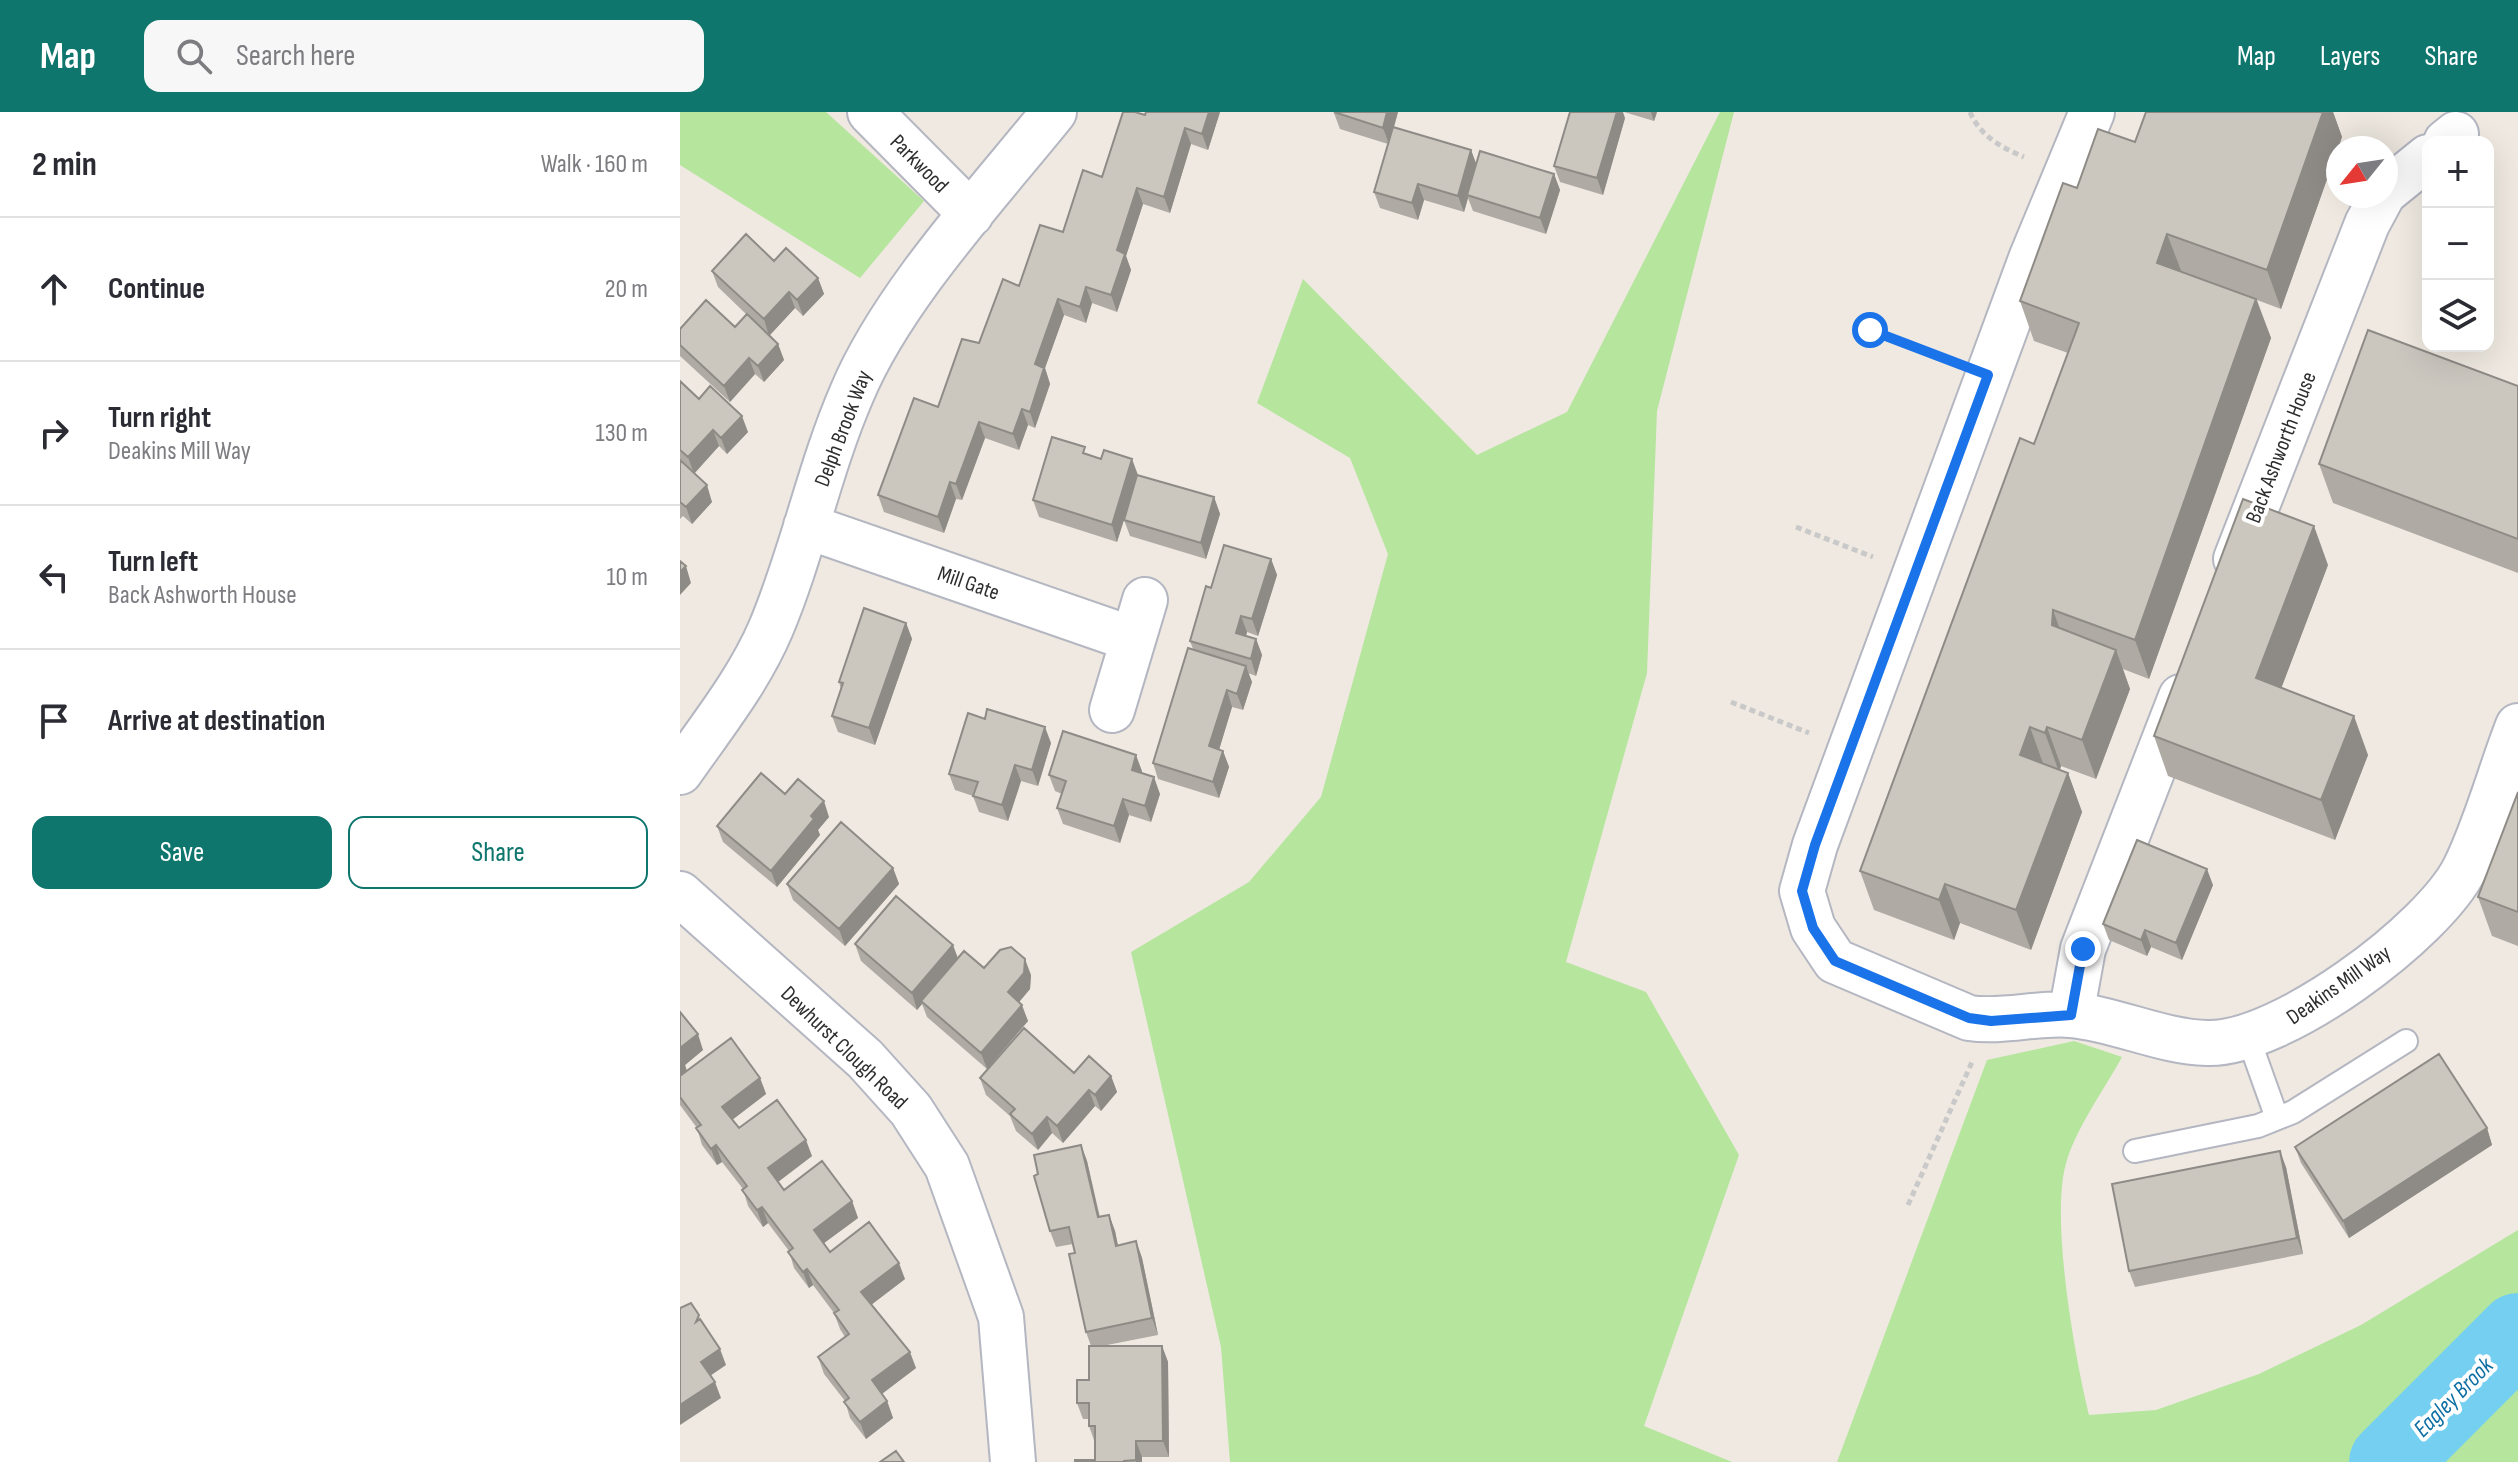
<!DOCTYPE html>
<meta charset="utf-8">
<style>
:root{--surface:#fff;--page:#f7f7f7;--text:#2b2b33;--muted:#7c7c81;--line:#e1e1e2;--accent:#0f766e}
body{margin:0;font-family:"Sofia Sans Condensed",sans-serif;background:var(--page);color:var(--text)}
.controls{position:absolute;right:24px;top:24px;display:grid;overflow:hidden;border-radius:16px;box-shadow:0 8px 32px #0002}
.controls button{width:72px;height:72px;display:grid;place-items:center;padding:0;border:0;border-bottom:2px solid var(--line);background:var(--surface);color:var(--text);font:40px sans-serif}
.compass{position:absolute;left:1646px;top:24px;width:72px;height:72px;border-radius:50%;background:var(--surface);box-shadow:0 8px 32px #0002;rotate:240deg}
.stop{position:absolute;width:24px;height:24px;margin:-18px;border:6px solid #1a73e8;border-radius:50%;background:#fff}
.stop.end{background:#1a73e8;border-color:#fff;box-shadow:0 2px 8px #0008}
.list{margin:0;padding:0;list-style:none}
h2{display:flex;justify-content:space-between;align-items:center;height:104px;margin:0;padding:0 32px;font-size:34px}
h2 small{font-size:26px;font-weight:400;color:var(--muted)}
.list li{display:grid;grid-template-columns:52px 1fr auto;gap:24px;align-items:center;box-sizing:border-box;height:144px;padding:0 32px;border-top:2px solid var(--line)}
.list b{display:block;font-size:30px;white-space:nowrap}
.list p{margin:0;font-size:26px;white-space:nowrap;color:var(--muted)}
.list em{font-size:26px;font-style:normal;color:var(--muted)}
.actions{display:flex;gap:16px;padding:24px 32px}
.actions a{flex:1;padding:18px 0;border:2px solid var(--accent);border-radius:16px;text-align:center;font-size:28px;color:var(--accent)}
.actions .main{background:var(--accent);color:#fff}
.icon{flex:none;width:44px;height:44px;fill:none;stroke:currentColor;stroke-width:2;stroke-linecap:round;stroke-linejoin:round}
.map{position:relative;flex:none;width:1838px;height:1350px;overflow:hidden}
header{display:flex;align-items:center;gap:48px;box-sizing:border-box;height:112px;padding:0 40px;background:var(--accent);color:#fff}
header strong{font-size:38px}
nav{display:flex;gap:44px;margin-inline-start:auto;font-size:28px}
.search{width:560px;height:72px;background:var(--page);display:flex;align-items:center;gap:20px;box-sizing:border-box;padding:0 28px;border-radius:16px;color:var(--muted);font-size:30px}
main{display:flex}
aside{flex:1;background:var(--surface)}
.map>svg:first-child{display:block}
.green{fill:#b6e59e}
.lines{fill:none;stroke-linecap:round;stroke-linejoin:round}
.river{stroke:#75cff0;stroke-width:80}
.lane-casing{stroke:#b4b7c1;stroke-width:26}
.street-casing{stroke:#b4b7c1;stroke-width:48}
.path{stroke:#c9c9c9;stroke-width:5;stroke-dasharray:6 4;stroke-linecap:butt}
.lane{stroke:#fff;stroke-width:22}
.street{stroke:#fff;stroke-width:44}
.wall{fill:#afaba4}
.shaded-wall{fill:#8e8b86}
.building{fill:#cbc7bf;stroke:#8e8b86;stroke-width:2}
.route{stroke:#1a73e8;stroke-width:10}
.labels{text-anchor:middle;stroke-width:8;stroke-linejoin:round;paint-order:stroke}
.street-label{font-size:22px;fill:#2e2e2e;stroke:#fff}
.water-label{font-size:24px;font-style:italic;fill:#0d6fa3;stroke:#fff}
</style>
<header>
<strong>Map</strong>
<div class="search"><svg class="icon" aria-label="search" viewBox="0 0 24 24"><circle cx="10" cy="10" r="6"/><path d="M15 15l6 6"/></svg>Search here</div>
<nav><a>Map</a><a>Layers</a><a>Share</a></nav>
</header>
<main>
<aside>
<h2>2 min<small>Walk · 160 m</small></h2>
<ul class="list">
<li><svg class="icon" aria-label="ahead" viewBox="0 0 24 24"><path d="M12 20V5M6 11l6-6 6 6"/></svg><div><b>Continue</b></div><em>20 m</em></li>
<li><svg class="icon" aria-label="right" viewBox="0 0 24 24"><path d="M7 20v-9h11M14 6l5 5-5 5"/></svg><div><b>Turn right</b><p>Deakins Mill Way</p></div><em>130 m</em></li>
<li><svg class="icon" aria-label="left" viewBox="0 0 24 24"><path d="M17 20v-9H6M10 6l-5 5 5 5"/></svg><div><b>Turn left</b><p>Back Ashworth House</p></div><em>10 m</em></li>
<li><svg class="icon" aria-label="arrive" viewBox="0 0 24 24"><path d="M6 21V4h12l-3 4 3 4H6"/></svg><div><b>Arrive at destination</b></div></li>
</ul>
<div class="actions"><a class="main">Save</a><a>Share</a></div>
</aside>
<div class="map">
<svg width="1838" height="1350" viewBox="0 0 1838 1350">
<rect width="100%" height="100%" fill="#efe9e1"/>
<!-- green -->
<path class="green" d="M 0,0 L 146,0 L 244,89 L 180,166 L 0,53 Z
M 1040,0 L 1054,0 L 977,299 L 967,561 L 886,850 L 966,880 L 1059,1043 L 964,1314 L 1052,1350 L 550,1350 L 541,1235 L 451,840 L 569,770 L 641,685 L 708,442 L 670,346 L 577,291 L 623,167 L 797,343 L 887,300 Z
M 1394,929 L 1442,945 C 1425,976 1397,1015 1387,1048 C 1369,1102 1395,1246 1409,1303 L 1476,1298 L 1579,1262 L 1681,1213 L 1838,1118 L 1838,1350 L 1157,1350 L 1307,948 Z"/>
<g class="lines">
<!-- river -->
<path class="river" d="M 1709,1350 L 1838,1221"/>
<defs>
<path id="lane" d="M 1568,925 L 1597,1006
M 1455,1039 L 1578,1014 L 1613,1000 L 1726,929"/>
<path id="street" d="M 190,0 L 291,102
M 1412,0 L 1351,147 L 1135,733 L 1122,779 L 1133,816 L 1155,849 L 1289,906 C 1324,911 1357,900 1391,903 C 1437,907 1481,930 1527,931 C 1600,934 1754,819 1785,756 C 1807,711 1820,660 1838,614
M 1766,30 L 1776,22
M 1706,79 L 1748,45
M 126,414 L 452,527
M 1556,447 L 1687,112 L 1702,84
M 432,598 L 465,488
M 0,660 C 32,614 69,568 91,516 C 123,440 139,357 172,281 C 212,185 308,82 374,0
M 0,782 L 185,947 L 231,998 L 267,1054 L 321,1205 L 333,1350
M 1391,903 L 1403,837 L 1501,585"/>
</defs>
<!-- lane casing -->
<use href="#lane" class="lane-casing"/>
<!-- street casing -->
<use href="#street" class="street-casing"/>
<!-- path -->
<path class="path" d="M 1290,0 C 1300,24 1322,36 1344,45
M 1190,218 L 1266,247
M 1116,415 L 1193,445
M 1051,590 L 1129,621
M 1228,1093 L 1292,950"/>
<!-- lane -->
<use href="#lane" class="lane"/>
<!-- street -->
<use href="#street" class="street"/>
</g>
<!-- wall -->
<path class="wall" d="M 540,0 L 528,38 L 511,32 L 490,101 L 463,92 L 446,144 L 451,158 L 437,200 L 412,191 L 406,211 L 384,203 L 365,256 L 370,272 L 355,316 L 348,313 L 339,338 L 305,326 L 282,388 L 276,387 L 264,421 L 204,400 L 198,383 L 339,174 L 383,120 L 465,3 Z
M 718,0 L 714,15 L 791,38 L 796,52 L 874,62 L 880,78 L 866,122 L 793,99 L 788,86 L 784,100 L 744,88 L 738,108 L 700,96 L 694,80 L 708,32 L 660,17 L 654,1 Z
M 944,0 L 977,0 L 974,9 Z
M 1466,0 L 1653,0 L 1662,25 L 1601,197 L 1577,188 L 1591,226 L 1469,567 L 1443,557 L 1450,577 L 1416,667 L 1381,654 L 1380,658 L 1388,661 L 1402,700 L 1351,838 L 1280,811 L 1274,828 L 1194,798 L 1180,759 L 1354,332 L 1388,241 L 1354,229 L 1340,189 L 1397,76 L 1455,30 Z
M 945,6 L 923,83 L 880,70 L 874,54 Z
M 94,149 L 138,166 L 144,182 L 123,204 L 115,196 L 90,223 L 98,232 L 104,248 L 84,270 L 75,262 L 50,290 L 0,244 L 0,217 L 55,215 L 66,202 L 38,175 L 32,159 Z
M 0,269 L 19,287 L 68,320 L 47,342 L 39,334 L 14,361 L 32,390 L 12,412 L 3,404 L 0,407 Z
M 1838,274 L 1838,461 L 1653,391 L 1639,352 Z
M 408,342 L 458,364 L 534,385 L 540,402 L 526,447 L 450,424 L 444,408 L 437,430 L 359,405 L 353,388 Z
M 591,447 L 597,463 L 578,524 L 567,520 L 566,524 L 576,527 L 582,543 L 576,564 L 568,561 L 572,570 L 563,598 L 552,595 L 539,638 L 543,639 L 549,655 L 539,686 L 478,667 L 473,651 L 513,537 L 510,529 L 531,476 Z
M 1648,453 L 1601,576 L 1688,643 L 1655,728 L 1488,664 L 1474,624 Z
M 226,511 L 232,527 L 195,633 L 158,620 L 152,604 L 161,577 L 159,570 Z
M 371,631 L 358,674 L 341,669 L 328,709 L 299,700 L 293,684 L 275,678 L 269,662 Z
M 462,659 L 461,661 L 480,682 L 471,710 L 449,703 L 440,731 L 383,712 L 377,696 L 382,682 L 375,679 L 369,663 Z
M 1838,680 L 1838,834 L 1812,824 L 1798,785 Z
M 105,682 L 149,705 L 138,718 L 140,723 L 97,775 L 43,730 L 37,714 Z
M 213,756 L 219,772 L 165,834 L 113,788 L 107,772 Z
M 1533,773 L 1502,848 L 1471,835 L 1467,844 L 1429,828 L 1423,812 Z
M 175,832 L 278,846 L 304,856 L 351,863 L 350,877 L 339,890 L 348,909 L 307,957 L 247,905 L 242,892 L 237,898 L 181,849 Z
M 0,900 L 23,938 L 5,953 L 7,959 L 80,966 L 86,982 L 52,1008 L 59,1016 L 132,1044 L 98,1070 L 104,1078 L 172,1089 L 178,1106 L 144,1131 L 150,1140 L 225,1167 L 191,1193 L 236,1256 L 201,1282 L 207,1289 L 213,1306 L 186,1327 L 170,1306 L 165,1289 L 144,1262 L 138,1245 L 165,1225 L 160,1217 L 154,1201 L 133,1173 L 129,1176 L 114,1156 L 109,1139 L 88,1111 L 83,1115 L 68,1094 L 63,1077 L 42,1050 L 37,1053 L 22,1033 L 17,1016 L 0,993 Z
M 394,961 L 431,964 L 437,980 L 421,999 L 415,994 L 383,1031 L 372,1021 L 358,1038 L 336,1019 L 330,1004 L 306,983 L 300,966 Z
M 1807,1016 L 1812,1033 L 1669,1126 L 1621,1051 L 1615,1035 Z
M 401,1033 L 407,1049 L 420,1105 L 429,1103 L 435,1119 L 438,1133 L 456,1129 L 462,1146 L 478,1223 L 422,1234 L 482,1234 L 488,1250 L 489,1345 L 462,1345 L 462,1350 L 395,1350 L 415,1348 L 415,1331 L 409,1314 L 409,1307 L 403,1307 L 397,1291 L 409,1268 L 411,1234 L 406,1220 L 393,1132 L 376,1135 L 370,1119 L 358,1062 Z
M 1606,1055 L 1623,1142 L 1455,1175 L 1449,1159 Z"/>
<!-- shaded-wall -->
<path class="shaded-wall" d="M 529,0 L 540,0 L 528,38 L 522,22 Z
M 707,0 L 718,0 L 709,32 L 703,16 Z
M 937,0 L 943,0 L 945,6 L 923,83 L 917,66 Z
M 971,0 L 977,0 L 974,9 Z
M 1643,0 L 1653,0 L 1662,25 L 1601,197 L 1587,158 Z
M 505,16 L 511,32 L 490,101 L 484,85 Z
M 791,38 L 797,54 L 787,83 L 788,86 L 784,100 L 778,84 Z
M 874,62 L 880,78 L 866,122 L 860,106 Z
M 738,72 L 744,88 L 738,108 L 732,91 Z
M 457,76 L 463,92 L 446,144 L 451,158 L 437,200 L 431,183 L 437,138 Z
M 1487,122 L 1502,161 L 1477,151 Z
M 138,166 L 144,182 L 123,204 L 117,188 Z
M 406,175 L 412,191 L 406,211 L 400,195 Z
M 109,180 L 115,196 L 89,224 L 84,207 Z
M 378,187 L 384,203 L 365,256 L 370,272 L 355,316 L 350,300 L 355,252 Z
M 1576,187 L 1591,226 L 1469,567 L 1455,528 Z
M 98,232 L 104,248 L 84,270 L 78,254 Z
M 69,246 L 75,262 L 50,290 L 44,274 Z
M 342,297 L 348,313 L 339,338 L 333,322 Z
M 62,304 L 68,320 L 47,342 L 41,326 Z
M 299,310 L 305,326 L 282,388 L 276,372 Z
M 33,318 L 39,334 L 14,362 L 8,345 Z
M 452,347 L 458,363 L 437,430 L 432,413 Z
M 270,370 L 276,387 L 264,421 L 258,405 Z
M 27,373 L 32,390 L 12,412 L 6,395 Z
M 534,385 L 540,402 L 526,447 L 521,431 Z
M 1634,414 L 1648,453 L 1590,606 L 1576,566 Z
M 591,447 L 597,463 L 578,524 L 572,507 Z
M 6,454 L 11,471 L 0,483 L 0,460 Z
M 1373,498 L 1387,537 L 1372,513 Z
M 561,504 L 567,520 L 562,538 L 556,521 Z
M 226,511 L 232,527 L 195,633 L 189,616 Z
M 576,527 L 582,543 L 576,564 L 571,547 Z
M 1436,538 L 1450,577 L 1416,667 L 1402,628 Z
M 566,554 L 572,570 L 563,598 L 557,582 Z
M 547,578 L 552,595 L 535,651 L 529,634 Z
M 1674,604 L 1688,643 L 1655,728 L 1641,688 Z
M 365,615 L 371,631 L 358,674 L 352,658 Z
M 1350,615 L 1364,654 L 1340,643 Z
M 1367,615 L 1381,654 L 1379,660 L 1365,621 Z
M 543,639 L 549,655 L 539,686 L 533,670 Z
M 456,643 L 462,659 L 458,674 L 452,658 Z
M 335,653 L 341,669 L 328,709 L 322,693 Z
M 1388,661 L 1402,700 L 1351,838 L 1336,798 Z
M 474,665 L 480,682 L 471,710 L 465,694 Z
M 443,687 L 449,703 L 440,731 L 434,714 Z
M 144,689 L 149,705 L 138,718 L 140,723 L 97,775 L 91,759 L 131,704 Z
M 213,756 L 219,772 L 165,834 L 159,817 Z
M 1527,757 L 1533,773 L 1502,848 L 1496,831 Z
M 1265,772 L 1280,811 L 1274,828 L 1259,788 Z
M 1465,818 L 1471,835 L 1467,844 L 1461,828 Z
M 273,833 L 279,849 L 241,889 L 242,892 L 237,898 L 232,881 Z
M 345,847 L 351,863 L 350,877 L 334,896 L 328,880 Z
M 342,893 L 348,909 L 307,957 L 301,941 Z
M 18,922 L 23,938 L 5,953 L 9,966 L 0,974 L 0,936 Z
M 431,964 L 437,980 L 421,999 L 415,983 Z
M 80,966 L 86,982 L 48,1011 L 42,995 Z
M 409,978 L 415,994 L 383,1031 L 377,1014 Z
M 367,1005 L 372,1021 L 358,1038 L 352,1022 Z
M 1807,1016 L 1812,1033 L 1669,1126 L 1663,1109 Z
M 126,1028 L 132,1044 L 94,1073 L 88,1056 Z
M 36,1033 L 42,1050 L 37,1053 L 31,1037 Z
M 401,1033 L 407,1049 L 423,1122 L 418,1105 Z
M 1600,1039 L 1606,1055 L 1623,1142 L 1617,1126 Z
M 172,1089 L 178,1106 L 140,1134 L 134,1118 Z
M 82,1095 L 88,1111 L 83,1115 L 77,1098 Z
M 429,1103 L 435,1119 L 441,1150 L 436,1134 Z
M 456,1129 L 462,1146 L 478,1223 L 472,1206 Z
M 219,1151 L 225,1167 L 187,1196 L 181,1180 Z
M 127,1157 L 133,1173 L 129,1176 L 123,1160 Z
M 482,1234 L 488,1250 L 489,1345 L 483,1329 Z
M 40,1237 L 46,1253 L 27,1266 L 21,1250 Z
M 230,1240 L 236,1256 L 198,1285 L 192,1268 Z
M 35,1270 L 41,1286 L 0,1313 L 0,1293 Z
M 207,1289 L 213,1306 L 186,1327 L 180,1310 Z
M 456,1329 L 462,1345 L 462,1350 L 456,1350 Z"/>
<!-- building -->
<path class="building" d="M 443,0 L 455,0 L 465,3 L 466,0 L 529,0 L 522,22 L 505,16 L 484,85 L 457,76 L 437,138 L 445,142 L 431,183 L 406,175 L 400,195 L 378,187 L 355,252 L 364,256 L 350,300 L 342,297 L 333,322 L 299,310 L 276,372 L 270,370 L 258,405 L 198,383 L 234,286 L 258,295 L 282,227 L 299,231 L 323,167 L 339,174 L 360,113 L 383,120 L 403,58 L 422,65 Z
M 654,0 L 707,0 L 703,16 Z
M 890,0 L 937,0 L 917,66 L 874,54 Z
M 1466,0 L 1643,0 L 1587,158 L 1487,122 L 1477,151 L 1576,187 L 1455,528 L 1373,498 L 1372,513 L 1436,538 L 1402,628 L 1367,615 L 1365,621 L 1350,615 L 1340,643 L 1388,661 L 1336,798 L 1265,772 L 1259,788 L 1180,759 L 1340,326 L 1354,332 L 1399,211 L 1340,189 L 1383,71 L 1397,76 L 1418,17 L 1455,30 Z
M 713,15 L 791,38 L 778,84 L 738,72 L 732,91 L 694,80 Z
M 800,39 L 874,62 L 860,106 L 787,83 Z
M 66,122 L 94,149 L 106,136 L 138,166 L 117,188 L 109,180 L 84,207 L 32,159 Z
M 26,188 L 55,215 L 67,202 L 98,232 L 78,254 L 69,246 L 44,274 L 0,233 L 0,217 Z
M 1688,218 L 1838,274 L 1838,427 L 1639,352 Z
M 0,269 L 19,287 L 30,274 L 62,304 L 41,326 L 33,318 L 8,345 L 0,338 Z
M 372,325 L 405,335 L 403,341 L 421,347 L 424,338 L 452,347 L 432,413 L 353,388 Z
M 0,348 L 27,373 L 6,395 L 0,390 Z
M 457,363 L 534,385 L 521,431 L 444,408 Z
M 1563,387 L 1634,414 L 1576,566 L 1674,604 L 1641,688 L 1474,624 Z
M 544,433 L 591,447 L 572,507 L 561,504 L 556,521 L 576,527 L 571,547 L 510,529 L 526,474 L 531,476 Z
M 0,449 L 6,454 L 0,460 Z
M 184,496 L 226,511 L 189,616 L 152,604 L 163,571 L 159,570 Z
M 508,536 L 566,554 L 557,582 L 547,578 L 529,634 L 543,639 L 533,670 L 473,651 Z
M 307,597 L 365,615 L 352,658 L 335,653 L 322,693 L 293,684 L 298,670 L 269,662 L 288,601 L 305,607 Z
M 383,619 L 456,643 L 452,658 L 474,665 L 465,694 L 443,687 L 434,714 L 377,696 L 386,669 L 369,663 Z
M 81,661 L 105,682 L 118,667 L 144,689 L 131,704 L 134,707 L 91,759 L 37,714 Z
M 1838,680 L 1838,800 L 1798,785 Z
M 161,710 L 213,756 L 159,817 L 107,772 Z
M 1457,728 L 1527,757 L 1496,831 L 1465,818 L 1461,828 L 1423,812 Z
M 216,784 L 273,833 L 232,881 L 175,832 Z
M 331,835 L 345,847 L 344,861 L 328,880 L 342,893 L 301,941 L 241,889 L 284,839 L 304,856 L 320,838 Z
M 0,900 L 18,922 L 0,936 Z
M 344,916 L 394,961 L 409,944 L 431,964 L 415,983 L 409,978 L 377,1014 L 367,1005 L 352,1022 L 330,1002 L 335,997 L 300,966 Z
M 51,926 L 80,966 L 42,995 L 59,1016 L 97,988 L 126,1028 L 88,1056 L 104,1078 L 142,1049 L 172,1089 L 134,1118 L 150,1140 L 189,1110 L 219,1151 L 181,1180 L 230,1240 L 192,1268 L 207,1289 L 180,1310 L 164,1290 L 169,1286 L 138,1245 L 169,1222 L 154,1201 L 159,1198 L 127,1157 L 123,1160 L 108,1140 L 113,1136 L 82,1095 L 77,1098 L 62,1078 L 67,1074 L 36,1033 L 31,1037 L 16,1016 L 21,1013 L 0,985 L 0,964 Z
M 1759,942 L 1807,1016 L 1663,1109 L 1615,1035 Z
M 401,1033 L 418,1105 L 429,1103 L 436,1134 L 456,1129 L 472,1206 L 406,1220 L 389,1142 L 395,1141 L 389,1115 L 370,1119 L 354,1064 L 358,1062 L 354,1043 Z
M 1600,1039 L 1617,1126 L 1449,1159 L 1432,1072 Z
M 11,1191 L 19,1203 L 16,1210 L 20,1207 L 40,1237 L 21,1250 L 35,1270 L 0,1293 L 0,1196 Z
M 409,1234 L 482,1234 L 483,1329 L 456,1329 L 456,1348 L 444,1349 L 444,1350 L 395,1350 L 395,1348 L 415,1348 L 415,1314 L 409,1314 L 409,1291 L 397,1291 L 397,1268 L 409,1268 Z
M 216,1339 L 224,1350 L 200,1350 Z"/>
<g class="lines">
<!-- route -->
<path class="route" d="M 1190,218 L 1308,263 L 1135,733 L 1122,779 L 1133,816 L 1155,849 L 1289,906 L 1311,909 L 1391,903 L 1403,837"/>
</g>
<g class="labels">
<!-- street labels -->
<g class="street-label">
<text transform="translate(240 51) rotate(45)" y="8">Parkwood</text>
<text transform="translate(162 316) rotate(-69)" y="8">Delph Brook Way</text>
<text transform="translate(1600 335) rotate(-69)" y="8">Back Ashworth House</text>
<text transform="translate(289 470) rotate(19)" y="8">Mill Gate</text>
<text transform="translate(1658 872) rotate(-35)" y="8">Deakins Mill Way</text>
<text transform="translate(165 935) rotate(44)" y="8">Dewhurst Clough Road</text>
</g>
<!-- water labels -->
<g class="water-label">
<text transform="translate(1773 1285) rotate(-45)" y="8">Eagley Brook</text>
</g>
</g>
</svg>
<div class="controls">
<button>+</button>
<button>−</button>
<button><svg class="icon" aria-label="layers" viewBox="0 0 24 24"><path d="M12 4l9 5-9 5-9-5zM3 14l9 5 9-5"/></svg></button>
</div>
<svg class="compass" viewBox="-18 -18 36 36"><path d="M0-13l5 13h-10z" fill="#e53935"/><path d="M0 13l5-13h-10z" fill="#7c7c81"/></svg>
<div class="stop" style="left:1190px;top:218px"></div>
<div class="stop end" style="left:1403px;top:837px"></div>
</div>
</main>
